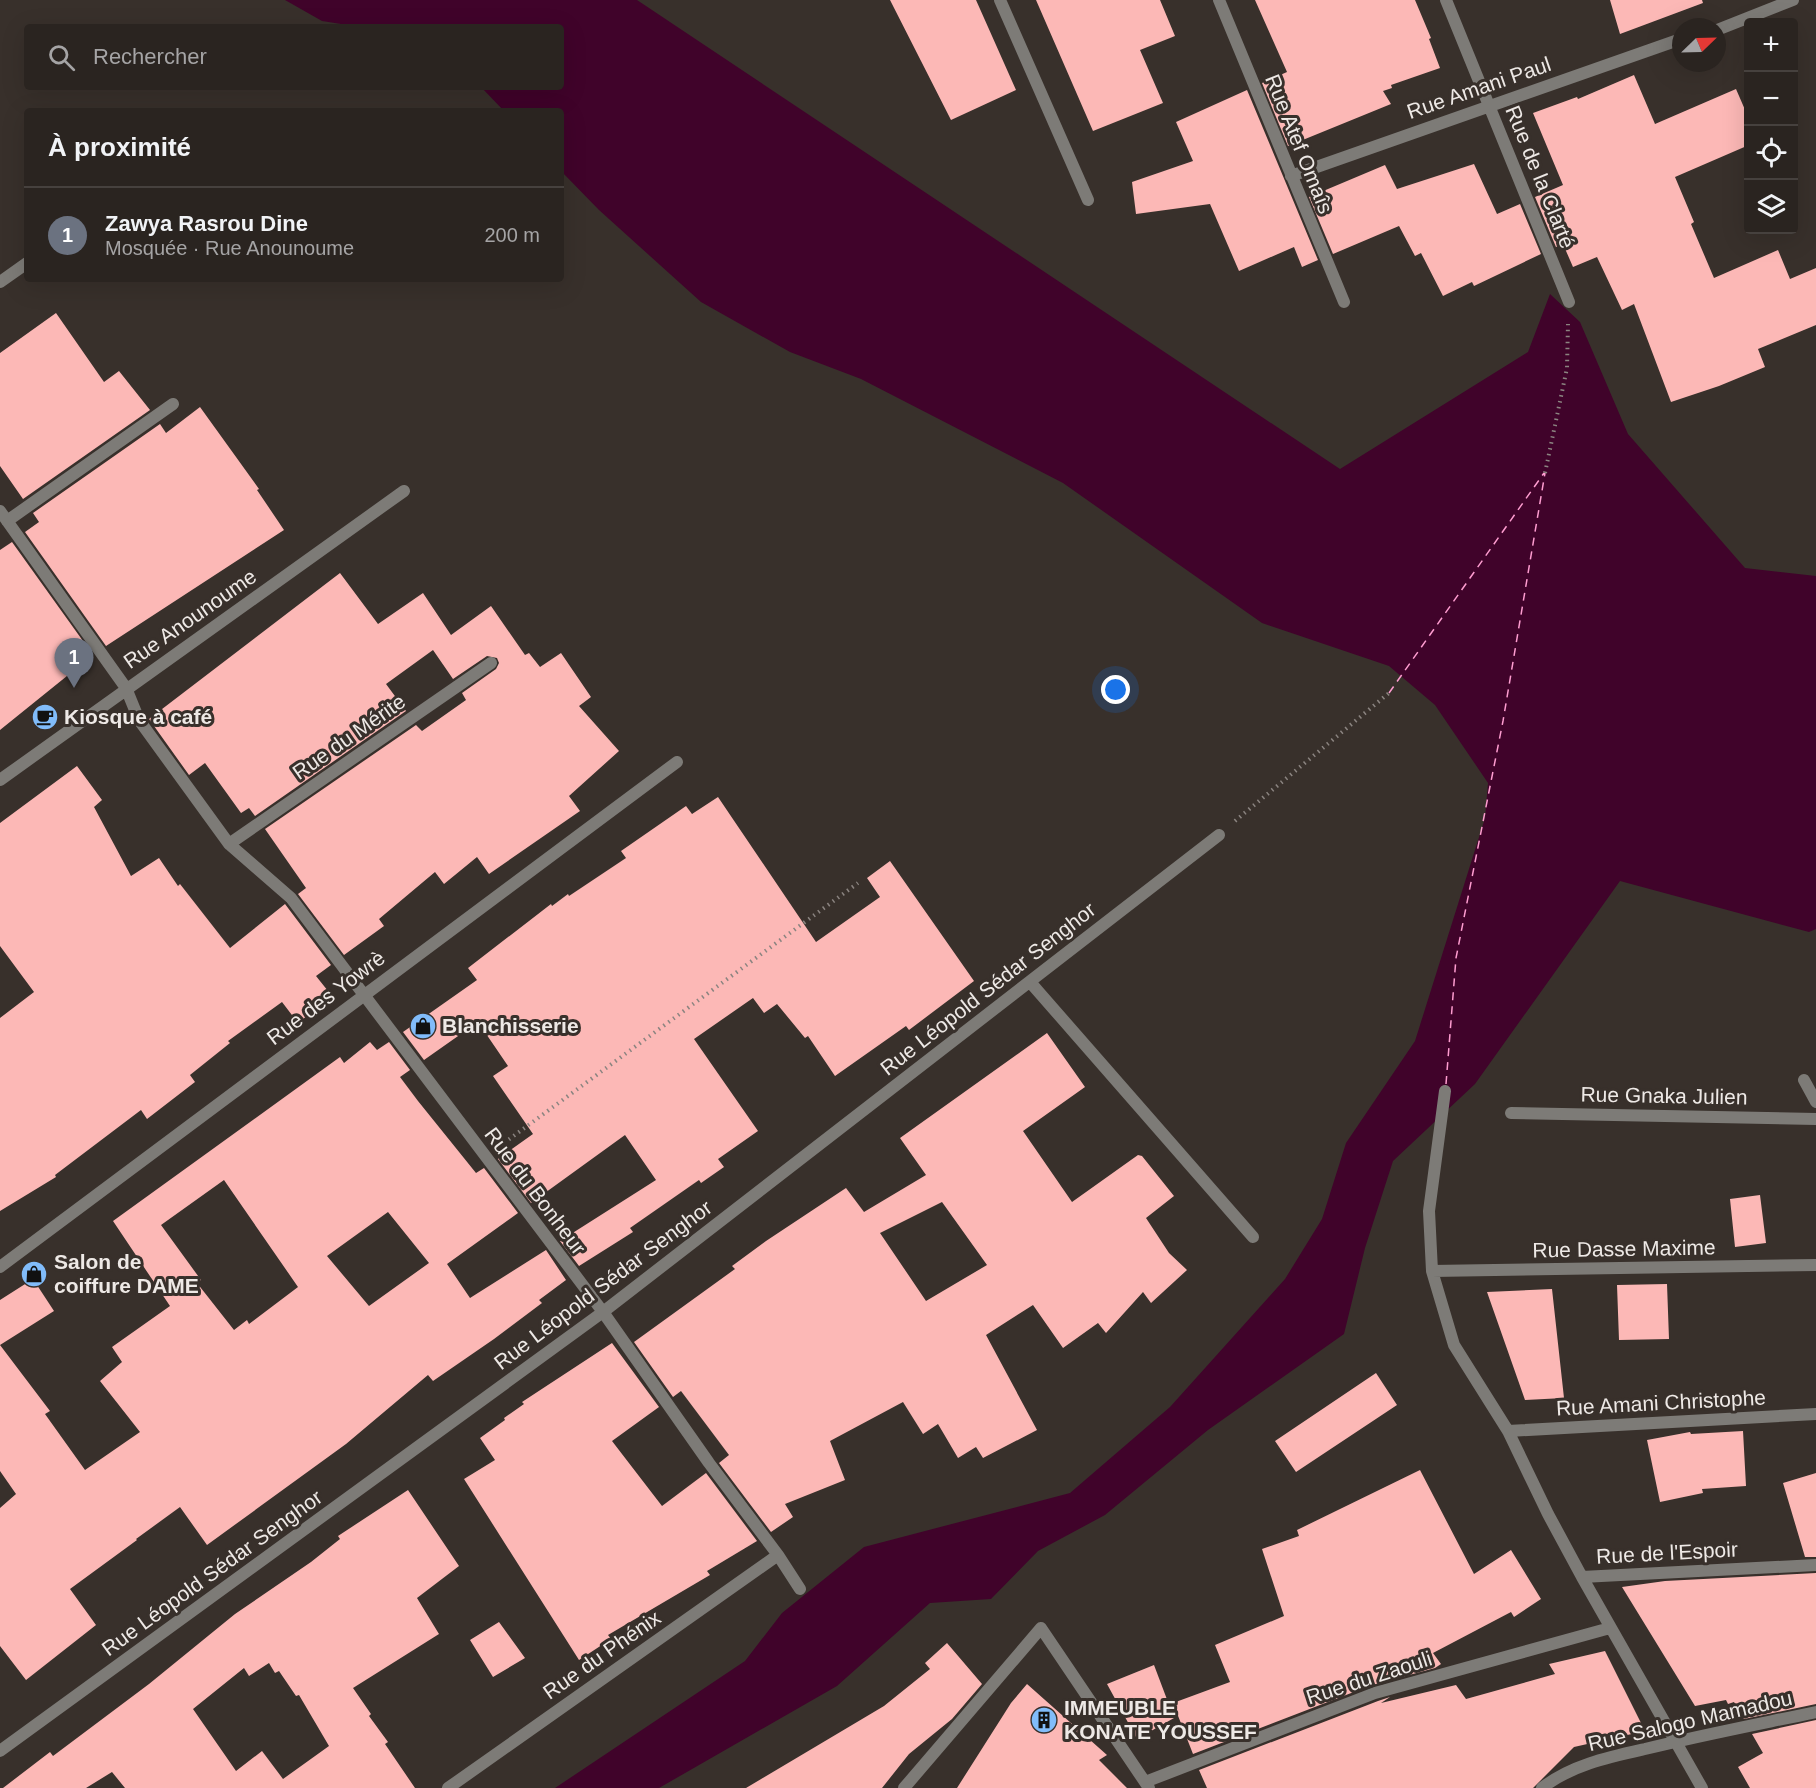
<!DOCTYPE html>
<html lang="fr">
<meta charset="utf-8">
<style>
:root{--surface:#2a2420;--page:#36302d;--text:#f1f3f6;--muted:#a5a4a5;--line:#46413e;--accent:#bca0f2}
body{margin:0;font-family:Arial,sans-serif;background:var(--page);color:var(--text)}
.controls{position:absolute;right:18px;top:18px;display:grid;overflow:hidden;border-radius:6px;box-shadow:0 6px 24px #0002}
.controls button{width:54px;height:54px;display:grid;place-items:center;padding:0;border:0;border-bottom:2px solid var(--line);background:var(--surface);color:var(--text);font:30px sans-serif}
.compass{position:absolute;left:1672px;top:18px;width:54px;height:54px;border-radius:50%;background:var(--surface);box-shadow:0 6px 24px #0002;rotate:67deg}
.you{position:absolute;left:1116px;top:690px;width:21px;height:21px;margin:-15px;border:4px solid #fff;border-radius:50%;background:#1a73e8;box-shadow:0 0 0 9px #1a73e833}
.badge{display:grid;place-items:center;width:39px;height:39px;border-radius:50%;background:var(--accent);color:#fff;font-size:20px;font-weight:700}
.pin{position:absolute;translate:-50% -50px;filter:drop-shadow(0 2px 3px #0008)}
.pin::after{content:'';position:absolute;top:32px;width:21px;height:18px;background:inherit;clip-path:polygon(0 0,100% 0,50% 100%)}
.list{margin:0;padding:0;list-style:none}
h2{display:flex;justify-content:space-between;align-items:center;height:78px;margin:0;padding:0 24px;font-size:26px}
h2 small{font-size:20px;font-weight:400;color:var(--muted)}
.list li{display:grid;grid-template-columns:39px 1fr auto;gap:18px;align-items:center;box-sizing:border-box;height:96px;padding:0 24px;border-top:2px solid var(--line)}
.list b{display:block;font-size:22px;white-space:nowrap}
.list p{margin:0;font-size:20px;white-space:nowrap;color:var(--muted)}
.list em{font-size:20px;font-style:normal;color:var(--muted)}
.icon{flex:none;width:33px;height:33px;fill:none;stroke:currentColor;stroke-width:2;stroke-linecap:round;stroke-linejoin:round}
.map{position:relative;flex:none;width:1816px;height:1788px;overflow:hidden}
.search{position:absolute;background:var(--surface);box-shadow:0 6px 24px #0002;left:24px;top:24px;width:540px;height:66px;display:flex;align-items:center;gap:15px;box-sizing:border-box;padding:0 21px;border-radius:6px;color:var(--muted);font-size:22px}
.panel{position:absolute;background:var(--surface);box-shadow:0 6px 24px #0002;left:24px;top:108px;width:540px;height:174px;border-radius:6px}
.map>svg:first-child{display:block}
.water{fill:#40032a}
.lines{fill:none;stroke-linecap:round;stroke-linejoin:round}
.ferry{stroke:#fe9dd0;stroke-width:1.5;stroke-dasharray:8 6;stroke-linecap:butt}
.building{fill:#fcb8b6;fill-rule:evenodd}
.path{stroke:#8b8480;stroke-width:4;stroke-dasharray:1.5 4.5;stroke-linecap:butt}
.street{stroke:#7d7b77;stroke-width:12}
.labels{text-anchor:middle;stroke-width:6;stroke-linejoin:round;paint-order:stroke}
.street-label{font-size:21px;fill:#eee9e6;stroke:#38302b}
.poi-label{font-size:21px;font-weight:bold;fill:#eee9e6;stroke:#38302b;text-anchor:start}
</style>
<div class="map">
<svg width="1816" height="1788" viewBox="0 0 1816 1788">
<rect width="100%" height="100%" fill="#38302b"/>
<!-- water -->
<path class="water" d="M 285,0 L 637,0 L 1340,469 L 1528,352 L 1550,294 L 1580,322 L 1628,434 L 1745,568 L 1816,576 L 1816,929 L 1809,932 L 1620,881 L 1475,1084 L 1393,1161 L 1365,1248 L 1344,1334 L 1208,1430 L 1105,1515 L 1038,1551 L 991,1599 L 930,1603 L 837,1686 L 659,1788 L 555,1788 L 745,1661 L 782,1613 L 864,1547 L 1070,1493 L 1170,1407 L 1285,1279 L 1322,1219 L 1346,1143 L 1415,1041 L 1485,818 L 1488,783 L 1435,705 L 1389,666 L 1262,623 L 1063,483 L 861,379 L 790,352 L 701,302 L 599,210 L 561,171 L 561,111 L 504,111 L 481,87 L 561,87 L 561,27 L 360,27 L 322,21 Z"/>
<g class="lines">
<!-- ferry -->
<path class="ferry" d="M 1389,693 L 1544,473
M 1446,1084 L 1456,958 L 1503,721 L 1545,473"/>
</g>
<!-- building -->
<path class="building" d="M 890,0 L 976,0 L 1016,90 L 951,120 Z
M 1036,0 L 1160,0 L 1175,36 L 1140,50 L 1163,103 L 1093,131 Z
M 1255,0 L 1415,0 L 1431,38 L 1429,39 L 1440,68 L 1391,85 L 1392,88 L 1383,91 L 1391,104 L 1288,146 L 1262,83 L 1287,72 Z
M 1610,0 L 1702,0 L 1703,3 L 1620,34 Z
M 1634,75 L 1655,124 L 1736,89 L 1749,119 L 1749,145 L 1675,177 L 1694,222 L 1691,224 L 1714,278 L 1778,250 L 1790,279 L 1816,268 L 1816,325 L 1758,349 L 1765,367 L 1719,386 L 1671,402 L 1634,304 L 1622,310 L 1597,257 L 1573,267 L 1563,244 L 1556,247 L 1535,197 L 1563,185 L 1533,113 L 1577,97 L 1578,99 Z
M 1247,90 L 1318,260 L 1302,267 L 1294,247 L 1239,271 L 1210,204 L 1136,214 L 1132,182 L 1193,161 L 1176,122 Z
M 1474,164 L 1497,214 L 1520,204 L 1541,254 L 1474,286 L 1472,282 L 1443,296 L 1421,253 L 1415,256 L 1399,226 L 1333,254 L 1309,197 L 1385,165 L 1397,189 Z
M 56,313 L 104,382 L 119,371 L 150,410 L 23,499 L 0,466 L 0,353 Z
M 200,407 L 259,489 L 257,490 L 284,530 L 106,646 L 25,532 L 39,522 L 33,513 L 160,424 L 166,433 Z
M 12,542 L 93,655 L 0,730 L 0,550 Z
M 340,573 L 378,624 L 423,593 L 451,635 L 491,606 L 525,655 L 529,653 L 540,667 L 561,653 L 591,697 L 579,706 L 619,751 L 569,796 L 580,811 L 489,874 L 477,857 L 444,884 L 435,872 L 379,919 L 384,926 L 344,955 L 298,894 L 306,888 L 265,829 L 416,725 L 422,731 L 466,700 L 462,693 L 496,669 L 499,663 L 497,658 L 487,656 L 453,679 L 433,650 L 386,684 L 406,711 L 255,816 L 249,808 L 241,813 L 205,763 L 189,775 L 149,719 Z
M 77,766 L 102,800 L 94,807 L 131,876 L 159,858 L 178,886 L 180,884 L 230,948 L 285,904 L 331,965 L 316,976 L 332,996 L 298,1023 L 282,1002 L 228,1041 L 230,1043 L 190,1075 L 195,1082 L 147,1119 L 141,1110 L 55,1175 L 56,1177 L 0,1211 L 0,1018 L 34,992 L 0,946 L 0,823 Z
M 718,797 L 816,942 L 880,897 L 867,878 L 890,861 L 974,981 L 909,1030 L 906,1026 L 835,1076 L 808,1036 L 805,1038 L 777,1004 L 764,1013 L 753,998 L 694,1039 L 758,1131 L 718,1159 L 724,1167 L 701,1183 L 699,1180 L 630,1228 L 633,1232 L 579,1266 L 560,1241 L 656,1180 L 625,1135 L 531,1203 L 498,1159 L 533,1134 L 493,1076 L 508,1066 L 478,1022 L 424,1060 L 403,1032 L 477,980 L 468,968 L 551,904 L 552,906 L 568,894 L 569,896 L 626,858 L 621,851 L 686,806 L 692,814 Z
M 1047,1033 L 1085,1087 L 1023,1131 L 1072,1202 L 1138,1155 L 1142,1156 L 1174,1196 L 1146,1218 L 1169,1253 L 1187,1270 L 1151,1303 L 1143,1292 L 1106,1333 L 1098,1323 L 1063,1348 L 1033,1305 L 986,1335 L 1037,1430 L 983,1458 L 976,1447 L 958,1458 L 938,1424 L 923,1434 L 903,1402 L 830,1441 L 845,1480 L 785,1504 L 793,1517 L 771,1532 L 719,1463 L 729,1455 L 681,1391 L 673,1397 L 634,1342 L 735,1269 L 732,1266 L 766,1241 L 846,1188 L 864,1212 L 926,1175 L 900,1138 ZM 942,1202 L 987,1265 L 926,1301 L 880,1233 Z
M 370,1042 L 377,1050 L 389,1042 L 410,1070 L 400,1077 L 418,1101 L 476,1173 L 484,1168 L 518,1213 L 447,1264 L 470,1298 L 546,1250 L 566,1280 L 539,1300 L 542,1303 L 494,1339 L 433,1381 L 428,1375 L 346,1444 L 207,1545 L 180,1507 L 136,1539 L 137,1540 L 70,1589 L 96,1625 L 26,1680 L 0,1646 L 0,1508 L 16,1494 L 0,1471 L 0,1345 L 50,1411 L 45,1414 L 85,1470 L 140,1432 L 100,1381 L 122,1362 L 112,1347 L 170,1306 L 113,1221 L 340,1057 L 344,1063 ZM 224,1180 L 298,1287 L 249,1324 L 247,1320 L 234,1330 L 197,1283 L 201,1280 L 161,1225 ZM 388,1212 L 429,1263 L 369,1306 L 327,1256 Z
M 1760,1195 L 1766,1243 L 1735,1247 L 1730,1199 Z
M 33,1279 L 54,1311 L 0,1345 L 0,1300 Z
M 1667,1284 L 1669,1339 L 1619,1340 L 1617,1285 Z
M 1552,1289 L 1564,1398 L 1525,1400 L 1487,1292 Z
M 612,1343 L 659,1407 L 612,1441 L 662,1506 L 706,1473 L 757,1541 L 707,1571 L 710,1575 L 608,1635 L 611,1639 L 579,1660 L 464,1479 L 495,1460 L 480,1438 L 505,1420 L 504,1418 L 524,1404 L 522,1402 Z
M 1376,1373 L 1397,1405 L 1296,1472 L 1275,1441 Z
M 1743,1431 L 1746,1486 L 1702,1489 L 1703,1493 L 1660,1502 L 1647,1440 L 1690,1432 L 1691,1434 Z
M 1420,1470 L 1474,1574 L 1511,1550 L 1541,1599 L 1514,1617 L 1511,1612 L 1433,1653 L 1441,1664 L 1435,1668 L 1372,1685 L 1193,1754 L 1173,1703 L 1230,1682 L 1215,1645 L 1284,1616 L 1262,1549 L 1299,1536 L 1297,1530 Z
M 1816,1473 L 1816,1557 L 1805,1557 L 1783,1483 Z
M 408,1490 L 459,1566 L 417,1598 L 439,1634 L 353,1688 L 371,1714 L 369,1716 L 388,1742 L 385,1744 L 415,1788 L 125,1788 L 112,1772 L 86,1788 L 3,1788 L 50,1752 L 53,1756 L 149,1684 L 235,1614 L 311,1562 L 340,1539 L 338,1536 ZM 269,1663 L 275,1673 L 279,1671 L 296,1696 L 299,1695 L 329,1746 L 283,1779 L 262,1751 L 236,1771 L 193,1709 L 244,1668 L 249,1676 Z
M 1816,1573 L 1816,1704 L 1744,1719 L 1734,1702 L 1728,1704 L 1726,1700 L 1695,1706 L 1622,1587 L 1665,1581 Z
M 499,1622 L 525,1658 L 493,1677 L 470,1640 Z
M 947,1643 L 982,1684 L 952,1719 L 909,1754 L 882,1788 L 746,1788 L 884,1706 L 930,1669 L 925,1663 Z
M 1605,1651 L 1645,1731 L 1574,1747 L 1533,1788 L 1207,1788 L 1199,1770 L 1378,1701 L 1390,1697 L 1381,1703 L 1456,1685 L 1466,1699 L 1555,1674 L 1549,1664 Z
M 1154,1665 L 1174,1718 L 1137,1739 L 1107,1684 Z
M 1027,1684 L 1107,1755 L 1099,1760 L 1127,1788 L 957,1788 L 1011,1703 Z
M 1816,1720 L 1816,1788 L 1750,1788 L 1738,1767 L 1763,1753 L 1752,1734 Z"/>
<g class="lines">
<!-- path -->
<path class="path" d="M 1545,473 L 1567,368 L 1568,324
M 1235,821 L 1389,693
M 504,1143 L 858,883"/>
<!-- street -->
<path class="street" d="M 1000,0 L 1088,200
M 1219,0 L 1344,302
M 1446,0 L 1569,302
M 1717,30 L 1793,0
M 1291,176 L 1681,39
M 0,282 L 27,263
M 0,511 L 126,688 L 139,720 L 229,844 L 291,898 L 603,1312 L 709,1463 L 778,1555 L 800,1589
M 7,521 L 173,404
M 0,780 L 404,491
M 229,844 L 491,663
M 1030,982 L 1253,1237
M 1804,1080 L 1816,1102
M 1445,1091 L 1429,1211 L 1432,1271 L 1454,1345 L 1508,1431 L 1548,1514 L 1582,1577
M 1511,1113 L 1816,1119
M 0,1267 L 677,762
M 1432,1271 L 1816,1265
M 1508,1431 L 1816,1414
M 0,1751 L 603,1312 L 1219,835
M 1145,1782 L 1375,1693 L 1610,1628
M 448,1788 L 778,1555
M 904,1788 L 1041,1628 L 1149,1788
M 1542,1788 C 1571,1765 1609,1757 1645,1749 C 1701,1735 1759,1724 1816,1712
M 1702,1788 L 1582,1577 L 1816,1565"/>
</g>
<!-- icons -->
<defs>
<symbol id="cafe-disc" viewBox="-11 -11 22 22"><circle r="9.5" fill="#81bcfa" stroke="#38302b"/><path d="M-5.5-4.5H6V0H3Q3 3.5 0 3.5H-2.5Q-5.5 3.5-5.5 0ZM3-3.2v2h1.7v-2ZM-6 4.5H4V6H-6Z" fill="#111"/></symbol>
<symbol id="shop-disc" viewBox="-11 -11 22 22"><circle r="9.5" fill="#81bcfa" stroke="#38302b"/><path d="M-5-2.5h2.3a2.7 3.5 0 0 1 5.4 0H5L5.5 6h-11ZM-1.5-2.5h3a1.5 2.3 0 0 0-3 0Z" fill="#111"/></symbol>
<symbol id="building-disc" viewBox="-11 -11 22 22"><circle r="9.5" fill="#81bcfa" stroke="#38302b"/><path d="M-4-6H4V6H1V3H-1V6H-4ZM-2.5-4.3h1.7v1.8h-1.7ZM.8-4.3h1.7v1.8H.8ZM-2.5-1h1.7V.8h-1.7ZM.8-1h1.7V.8H.8Z" fill="#111"/></symbol>
</defs>
<g fill-rule="evenodd">
<use href="#cafe-disc" x="30" y="702" width="30" height="30"/>
<use href="#shop-disc" x="408" y="1011" width="30" height="30"/>
<use href="#shop-disc" x="19" y="1259" width="30" height="30"/>
<use href="#building-disc" x="1029" y="1705" width="30" height="30"/>
</g>
<g class="labels">
<!-- street labels -->
<g class="street-label">
<text transform="translate(1479 88) rotate(-19)" y="7">Rue Amani Paul</text>
<text transform="translate(1299 144) rotate(68)" y="7">Rue Atef Omaîs</text>
<text transform="translate(1540 177) rotate(68)" y="7">Rue de la Clarté</text>
<text transform="translate(190 619) rotate(-35)" y="7">Rue Anounoume</text>
<text transform="translate(349 737) rotate(-35)" y="7">Rue du Mérite</text>
<text transform="translate(988 989) rotate(-38)" y="7">Rue Léopold Sédar Senghor</text>
<text transform="translate(326 998) rotate(-37)" y="7">Rue des Yowrè</text>
<text transform="translate(1664 1096) rotate(1)" y="7">Rue Gnaka Julien</text>
<text transform="translate(535 1191) rotate(53)" y="7">Rue du Bonheur</text>
<text transform="translate(1624 1249) rotate(-1)" y="7">Rue Dasse Maxime</text>
<text transform="translate(603 1285) rotate(-37)" y="7">Rue Léopold Sédar Senghor</text>
<text transform="translate(1661 1403) rotate(-3)" y="7">Rue Amani Christophe</text>
<text transform="translate(1667 1553) rotate(-3)" y="7">Rue de l'Espoir</text>
<text transform="translate(212 1573) rotate(-36)" y="7">Rue Léopold Sédar Senghor</text>
<text transform="translate(602 1655) rotate(-35)" y="7">Rue du Phénix</text>
<text transform="translate(1369 1678) rotate(-18)" y="7">Rue du Zaouli</text>
<text transform="translate(1690 1721) rotate(-13)" y="7">Rue Salogo Mamadou</text>
</g>
<!-- poi labels -->
<g class="poi-label">
<text x="64" y="724">Kiosque à café</text>
<text x="442" y="1033">Blanchisserie</text>
<text x="54" y="1269">Salon de<tspan x="54" dy="24">coiffure DAME</tspan></text>
<text x="1064" y="1715">IMMEUBLE<tspan x="1064" dy="24">KONATE YOUSSEF</tspan></text>
</g>
</g>
</svg>
<div class="controls">
<button>+</button>
<button>−</button>
<button><svg class="icon" aria-label="locate" viewBox="0 0 24 24"><circle cx="12" cy="12" r="6"/><path d="M12 2v4M12 18v4M2 12h4M18 12h4"/></svg></button>
<button><svg class="icon" aria-label="layers" viewBox="0 0 24 24"><path d="M12 4l9 5-9 5-9-5zM3 14l9 5 9-5"/></svg></button>
</div>
<svg class="compass" viewBox="-18 -18 36 36"><path d="M0-13l5 13h-10z" fill="#e53935"/><path d="M0 13l5-13h-10z" fill="#a5a4a5"/></svg>
<div class="you"></div>
<div class="pin badge" style="left:74px;top:688px;background:#6b7280">1</div>
<div class="search"><svg class="icon" aria-label="search" viewBox="0 0 24 24"><circle cx="10" cy="10" r="6"/><path d="M15 15l6 6"/></svg>Rechercher</div>
<section class="panel">
<h2>À proximité<small></small></h2>
<ul class="list">
<li><span class="badge" style="background:#6b7280">1</span><div><b>Zawya Rasrou Dine</b><p>Mosquée · Rue Anounoume</p></div><em>200 m</em></li>
</ul>
</section>
</div>
